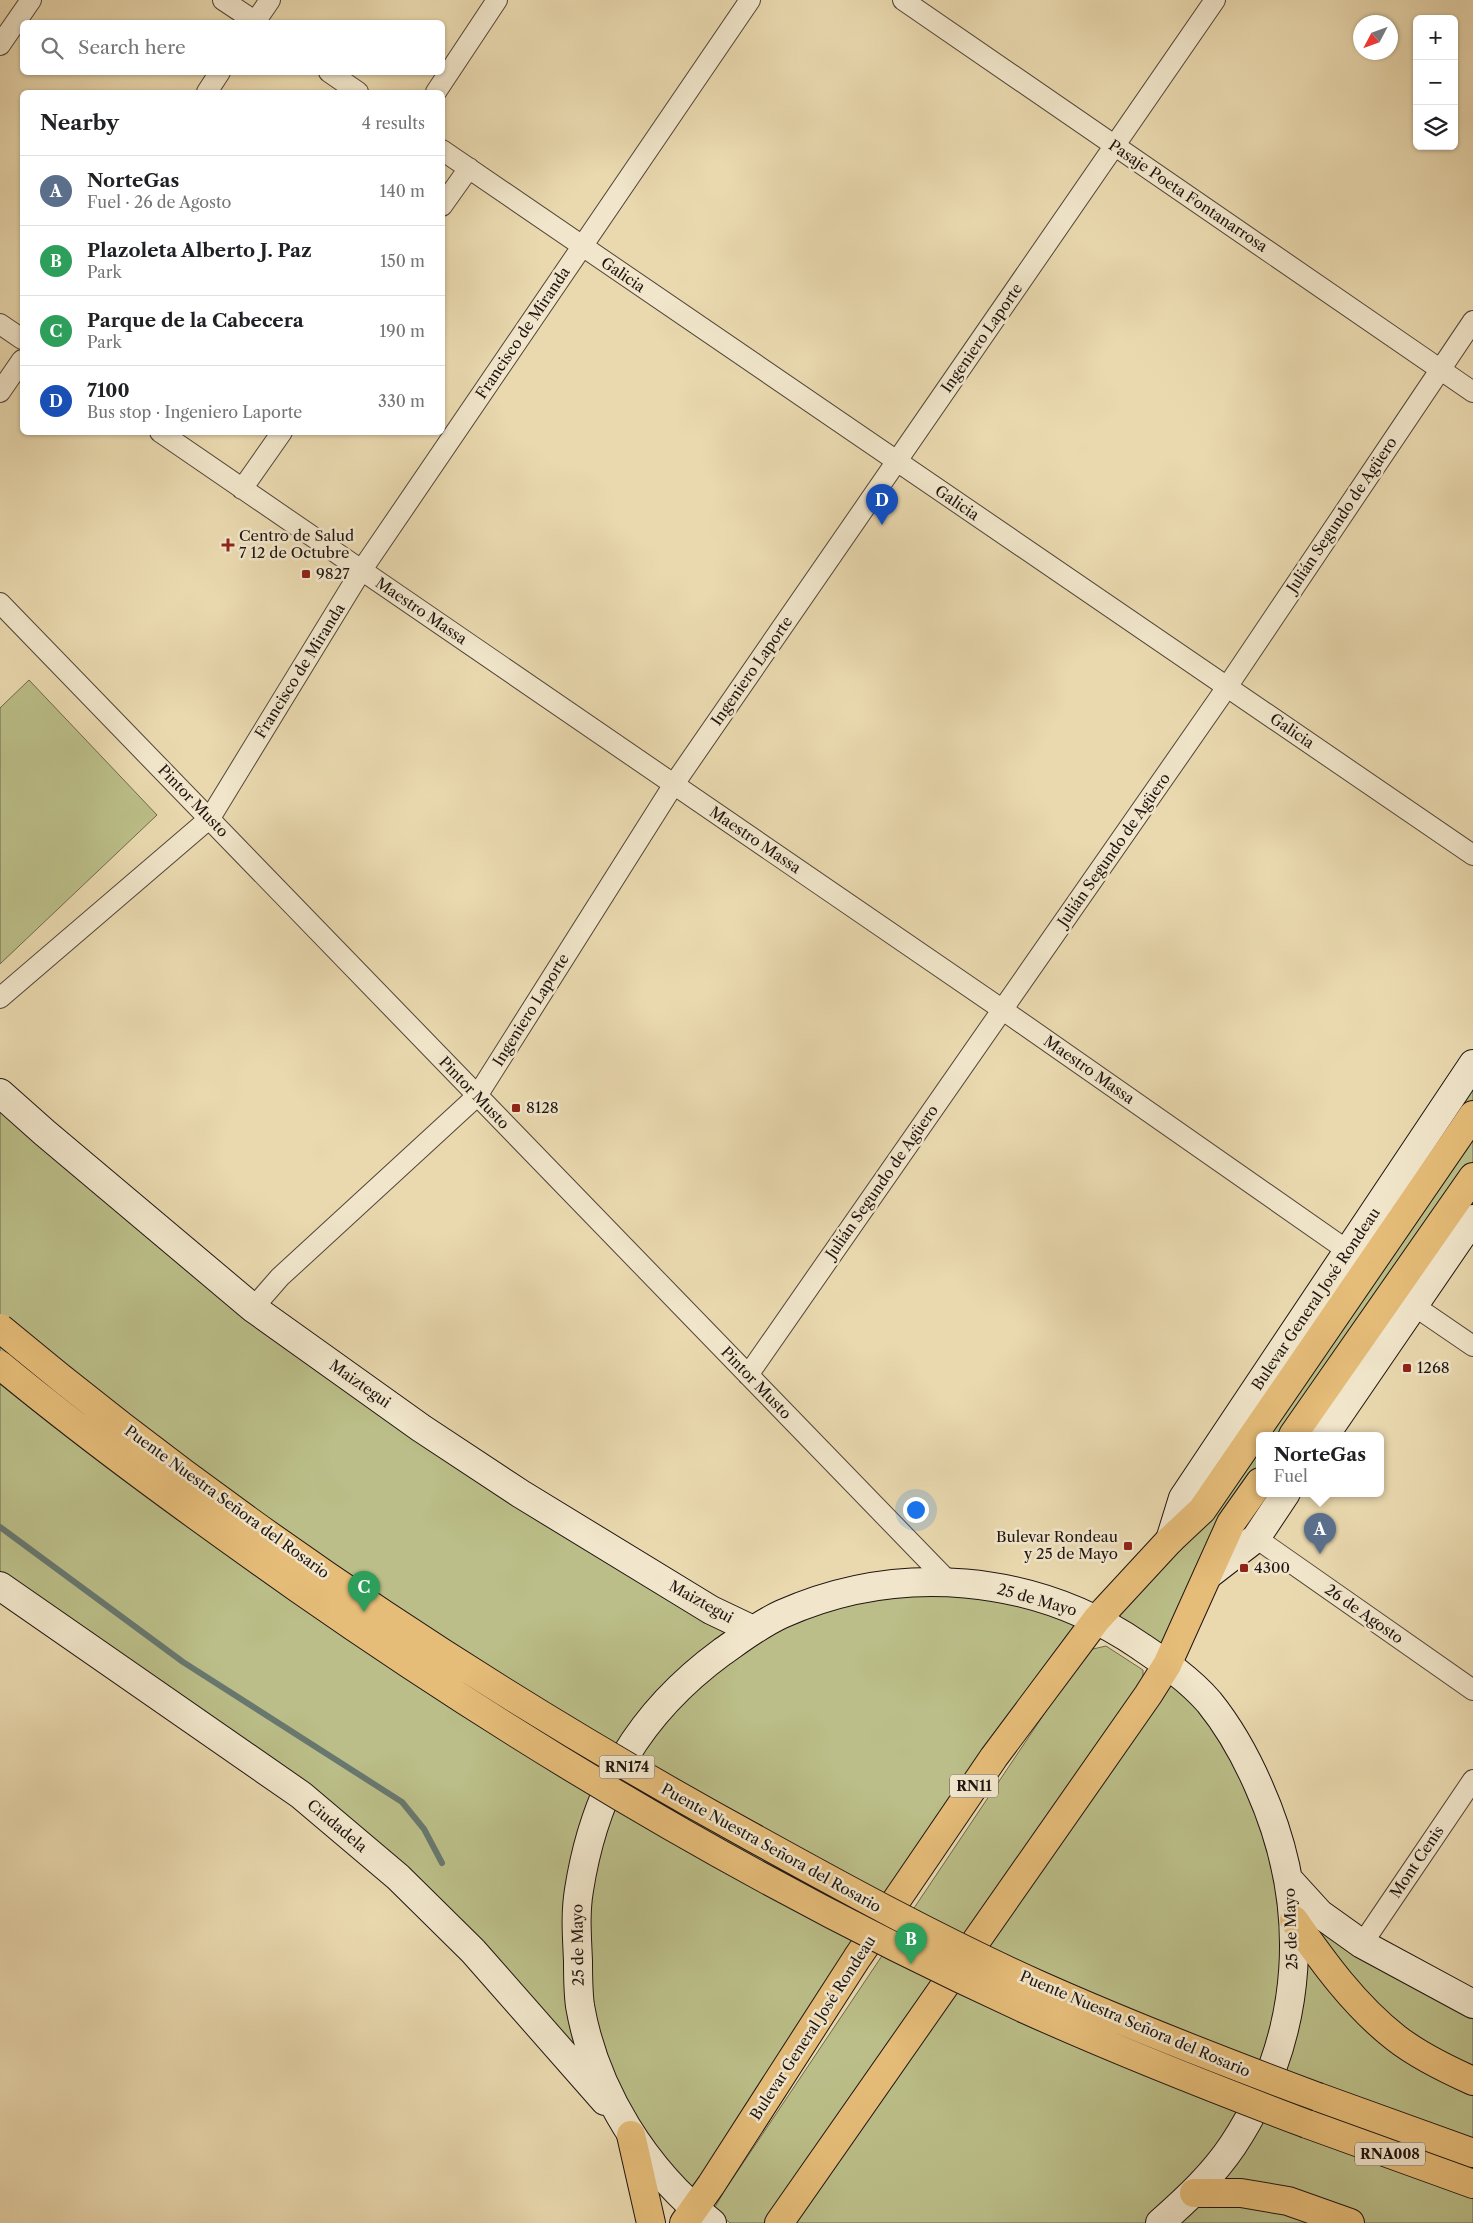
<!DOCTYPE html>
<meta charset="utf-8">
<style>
:root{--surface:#fff;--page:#f6f6f6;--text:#202124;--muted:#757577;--line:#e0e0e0;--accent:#db2777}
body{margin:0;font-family:"Libre Caslon Text",serif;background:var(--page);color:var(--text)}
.controls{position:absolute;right:15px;top:15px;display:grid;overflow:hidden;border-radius:8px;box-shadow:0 1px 4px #0004}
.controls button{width:45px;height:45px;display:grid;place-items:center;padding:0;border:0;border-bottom:1px solid var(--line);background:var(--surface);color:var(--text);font:25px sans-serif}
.compass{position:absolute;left:1353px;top:15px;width:45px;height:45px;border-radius:50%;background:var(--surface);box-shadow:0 1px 4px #0004;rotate:229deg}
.you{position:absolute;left:915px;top:1509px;width:18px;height:18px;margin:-12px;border:4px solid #fff;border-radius:50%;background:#1a73e8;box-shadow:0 0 0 8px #1a73e833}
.badge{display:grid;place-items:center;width:32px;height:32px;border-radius:50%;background:var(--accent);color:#fff;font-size:16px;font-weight:700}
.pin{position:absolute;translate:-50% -41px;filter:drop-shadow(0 1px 2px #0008)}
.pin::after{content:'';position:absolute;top:26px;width:18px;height:15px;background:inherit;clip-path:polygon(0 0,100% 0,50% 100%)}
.popup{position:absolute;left:1256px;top:1432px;width:128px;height:65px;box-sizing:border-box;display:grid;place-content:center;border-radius:8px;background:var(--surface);filter:drop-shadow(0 1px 4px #0005);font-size:16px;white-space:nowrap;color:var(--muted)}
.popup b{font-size:19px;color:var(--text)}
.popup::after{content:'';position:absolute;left:50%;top:100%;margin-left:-10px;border:10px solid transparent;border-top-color:var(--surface)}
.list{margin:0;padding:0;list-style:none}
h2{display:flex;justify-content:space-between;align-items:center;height:65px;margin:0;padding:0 20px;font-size:21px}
h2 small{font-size:16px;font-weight:400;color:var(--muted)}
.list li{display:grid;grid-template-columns:32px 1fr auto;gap:15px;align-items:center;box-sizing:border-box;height:70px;padding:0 20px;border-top:1px solid var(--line)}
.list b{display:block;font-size:19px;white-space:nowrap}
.list p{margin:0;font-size:16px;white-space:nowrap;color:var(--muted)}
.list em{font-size:16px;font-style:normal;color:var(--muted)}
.icon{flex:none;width:28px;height:28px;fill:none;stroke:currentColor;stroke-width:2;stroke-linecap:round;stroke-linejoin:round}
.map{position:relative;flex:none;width:1473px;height:2223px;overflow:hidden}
.search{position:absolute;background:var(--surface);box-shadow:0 1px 4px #0004;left:20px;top:20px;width:425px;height:55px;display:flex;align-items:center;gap:12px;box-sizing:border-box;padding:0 18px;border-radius:8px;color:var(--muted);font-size:19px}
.panel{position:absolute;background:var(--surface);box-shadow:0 1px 4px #0004;left:20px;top:90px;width:425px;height:345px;border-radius:8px}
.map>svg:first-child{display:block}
.green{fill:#bbbe88;stroke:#6d694c}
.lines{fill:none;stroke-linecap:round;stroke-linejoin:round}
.stream{stroke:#68786f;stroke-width:6}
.minor-casing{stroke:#524538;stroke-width:22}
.secondary-casing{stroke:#1f1410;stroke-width:30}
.primary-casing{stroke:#1f1410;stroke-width:30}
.motorway-casing{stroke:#1f1410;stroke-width:30}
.minor{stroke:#f1e6cb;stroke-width:20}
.secondary{stroke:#f1e6cb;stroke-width:28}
.primary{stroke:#e5bc78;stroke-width:28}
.motorway{stroke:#e5bc78;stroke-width:28}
.motorway-bridge-casing{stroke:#1f1410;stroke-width:30;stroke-linecap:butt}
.motorway-bridge{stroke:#e5bc78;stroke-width:28}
.poi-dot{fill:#8f2418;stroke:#f1e6cb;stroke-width:2}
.labels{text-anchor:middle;stroke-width:5;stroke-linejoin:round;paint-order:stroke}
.shield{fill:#f1e6cb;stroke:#5e5348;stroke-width:1}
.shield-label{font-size:14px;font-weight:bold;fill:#1f1410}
.street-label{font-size:15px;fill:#1f1410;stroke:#f1e6cb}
.poi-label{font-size:15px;fill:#1f1410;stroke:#f1e6cb;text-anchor:start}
</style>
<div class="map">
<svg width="1473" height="2223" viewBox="0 0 1473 2223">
<rect width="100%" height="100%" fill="#ead9af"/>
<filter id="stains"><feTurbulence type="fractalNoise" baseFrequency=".004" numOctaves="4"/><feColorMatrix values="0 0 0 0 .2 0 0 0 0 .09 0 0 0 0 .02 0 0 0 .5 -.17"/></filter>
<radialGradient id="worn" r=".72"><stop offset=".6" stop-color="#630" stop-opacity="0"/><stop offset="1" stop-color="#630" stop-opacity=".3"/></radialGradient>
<!-- green -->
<path class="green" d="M 29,680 L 157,815 L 0,964 L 0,708 Z
M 1473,1064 L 1473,1219 L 1325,1435 L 1260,1435 L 1260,1493 L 1286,1493 L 1208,1575 L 1167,1665 L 1211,1705 L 1289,1880 L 1473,2004 L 1473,2223 L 779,2223 L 1167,1665 L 1098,1619 L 694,2209 L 398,1877 L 0,1586 L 0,1093 L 253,1308 L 753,1629 L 897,1583 L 1097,1619 L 1170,1540 Z
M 1106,1646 L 1143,1670 L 1143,1679 L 767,2223 L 730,2223 L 714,2209 L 723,2193 L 1081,1659 L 1093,1649 Z"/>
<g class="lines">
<!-- stream -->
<path class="stream" d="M 0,1527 L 183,1662 L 402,1802 L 424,1829 L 442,1863"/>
<defs>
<path id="minor" d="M 223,0 L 256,22
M 903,0 L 1473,392
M 255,22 L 270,0
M 0,45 L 31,0
M 329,72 L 358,92
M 207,92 L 220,72
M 436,92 L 497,0
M 442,150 L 1473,855
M 442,206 L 469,168
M 0,324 L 22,339
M 0,392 L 22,360
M 160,432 L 1003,1010 L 1348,1251
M 242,489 L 282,432
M 0,603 L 948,1581
M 0,998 L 210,818 L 361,571 L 750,0
M 1413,1305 L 1473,1346
M 253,1308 L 280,1277 L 477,1096 L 674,784 L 1215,0
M 748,1375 L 1227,687 L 1473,321
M 1256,1538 L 1473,1690
M 1362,1944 L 1473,1780"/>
<path id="secondary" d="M 0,1093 L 45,1133 L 253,1308 L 421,1428 L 521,1494 L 711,1610 L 753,1630
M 1325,1435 L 1473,1219
M 1170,1540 L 1183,1498 L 1473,1064
M 1208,1575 L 1256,1538 L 1286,1493
M 0,1586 L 301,1795 L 398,1877 L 473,1951 L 605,2101
M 1289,1880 L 1320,1914 L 1362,1944 L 1473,2004
M 712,2223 C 645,2170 595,2091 580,2006 C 578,1991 578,1976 578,1961 C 577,1937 575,1914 579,1890 C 595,1788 639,1713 722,1652 C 742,1638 760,1624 782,1614 C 899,1562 1035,1574 1140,1646 C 1165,1663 1189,1679 1209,1702 C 1230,1728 1246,1757 1259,1787 C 1312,1906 1306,2034 1233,2145 C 1213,2175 1187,2199 1160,2223"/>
<path id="primary" d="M 1293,1435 L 1473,1177
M 631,2135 L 651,2223
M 684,2223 L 711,2185 L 857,1958 L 994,1757 L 1097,1619 L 1170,1540 L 1202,1510 L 1473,1115
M 779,2223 L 1148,1695 L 1167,1665 L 1231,1523 L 1260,1482"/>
<path id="motorway" d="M 1294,1920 C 1323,1962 1355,2006 1396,2038 C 1419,2056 1446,2069 1473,2081
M 1318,2097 L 1473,2153
M 1307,2124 L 1473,2184
M 1194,2193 L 1241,2193 L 1288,2201 L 1350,2223"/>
</defs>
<!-- minor casing -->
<use href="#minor" class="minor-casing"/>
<!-- secondary casing -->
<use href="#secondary" class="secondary-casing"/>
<!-- primary casing -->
<use href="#primary" class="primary-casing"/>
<!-- motorway casing -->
<use href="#motorway" class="motorway-casing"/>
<!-- minor -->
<use href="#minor" class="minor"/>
<!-- secondary -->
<use href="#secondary" class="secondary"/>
<!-- primary -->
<use href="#primary" class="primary"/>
<!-- motorway -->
<use href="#motorway" class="motorway"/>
<defs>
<path id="motorway-bridge" d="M 0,1328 C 232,1522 486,1691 752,1837 C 846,1889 941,1941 1039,1985 C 1131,2026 1224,2062 1318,2097
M 0,1365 C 96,1444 197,1517 299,1589 C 528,1749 771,1893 1025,2009 C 1118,2051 1212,2088 1307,2124"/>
</defs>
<!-- motorway-bridge casing -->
<use href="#motorway-bridge" class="motorway-bridge-casing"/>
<!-- motorway-bridge -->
<use href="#motorway-bridge" class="motorway-bridge"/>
</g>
<!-- markers -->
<g class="poi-dot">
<path d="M225.5 537.5h5v5h5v5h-5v5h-5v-5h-5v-5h5z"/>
<rect x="301" y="569" width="10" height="10" rx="2.5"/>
<rect x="511" y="1103" width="10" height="10" rx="2.5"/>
<rect x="1402" y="1363" width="10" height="10" rx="2.5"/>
<rect x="1123" y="1541" width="10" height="10" rx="2.5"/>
<rect x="1239" y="1563" width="10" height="10" rx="2.5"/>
</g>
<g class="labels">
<!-- shield labels -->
<g class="shield">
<rect x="599.5" y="1755.5" width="55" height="23" rx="4"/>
<rect x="950" y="1774.5" width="48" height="23" rx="4"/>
<rect x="1355" y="2142.5" width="70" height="23" rx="4"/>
</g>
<g class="shield-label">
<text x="627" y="1772">RN174</text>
<text x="974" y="1791">RN11</text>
<text x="1390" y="2159">RNA008</text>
</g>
<!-- street labels -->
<g class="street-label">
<text transform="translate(1188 196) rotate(34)" y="5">Pasaje Poeta Fontanarrosa</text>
<text transform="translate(623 275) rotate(34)" y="5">Galicia</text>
<text transform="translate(523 333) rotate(-56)" y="5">Francisco de Miranda</text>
<text transform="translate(982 338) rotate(-55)" y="5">Ingeniero Laporte</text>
<text transform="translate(957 503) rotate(34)" y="5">Galicia</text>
<text transform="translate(1342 515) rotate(-56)" y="5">Julián Segundo de Agüero</text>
<text transform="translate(421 611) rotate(34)" y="5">Maestro Massa</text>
<text transform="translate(300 671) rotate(-58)" y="5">Francisco de Miranda</text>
<text transform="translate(752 671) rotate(-55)" y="5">Ingeniero Laporte</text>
<text transform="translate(1292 731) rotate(34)" y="5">Galicia</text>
<text transform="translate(193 801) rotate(46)" y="5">Pintor Musto</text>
<text transform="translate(755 840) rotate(34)" y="5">Maestro Massa</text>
<text transform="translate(1114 850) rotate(-55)" y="5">Julián Segundo de Agüero</text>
<text transform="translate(531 1010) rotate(-58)" y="5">Ingeniero Laporte</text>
<text transform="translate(1089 1070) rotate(35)" y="5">Maestro Massa</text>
<text transform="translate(474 1093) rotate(46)" y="5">Pintor Musto</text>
<text transform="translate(882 1182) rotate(-55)" y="5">Julián Segundo de Agüero</text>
<text transform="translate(1316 1299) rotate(-56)" y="5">Bulevar General José Rondeau</text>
<text transform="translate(756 1383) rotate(46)" y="5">Pintor Musto</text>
<text transform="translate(360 1384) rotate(35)" y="5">Maiztegui</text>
<text transform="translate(227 1502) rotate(36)" y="5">Puente Nuestra Señora del Rosario</text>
<text transform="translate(1037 1600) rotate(16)" y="5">25 de Mayo</text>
<text transform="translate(701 1602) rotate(29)" y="5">Maiztegui</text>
<text transform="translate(1364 1614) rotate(35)" y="5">26 de Agosto</text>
<text transform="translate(337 1826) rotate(40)" y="5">Ciudadela</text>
<text transform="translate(771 1848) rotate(29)" y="5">Puente Nuestra Señora del Rosario</text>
<text transform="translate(1417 1862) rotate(-56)" y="5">Mont Cenis</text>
<text transform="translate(1291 1929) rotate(-92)" y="5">25 de Mayo</text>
<text transform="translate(578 1945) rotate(-91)" y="5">25 de Mayo</text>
<text transform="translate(1135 2024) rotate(23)" y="5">Puente Nuestra Señora del Rosario</text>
<text transform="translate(813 2028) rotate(-57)" y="5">Bulevar General José Rondeau</text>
</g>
<!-- poi labels -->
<g class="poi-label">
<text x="239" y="541">Centro de Salud<tspan x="239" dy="17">7 12 de Octubre</tspan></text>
<text x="316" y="579">9827</text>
<text x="526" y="1113">8128</text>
<text x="1417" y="1373">1268</text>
<text x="1118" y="1542" text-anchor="end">Bulevar Rondeau<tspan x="1118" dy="17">y 25 de Mayo</tspan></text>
<text x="1254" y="1573">4300</text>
</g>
</g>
<rect width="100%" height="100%" filter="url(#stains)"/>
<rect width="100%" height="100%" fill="url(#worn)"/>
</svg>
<div class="controls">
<button>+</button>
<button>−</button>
<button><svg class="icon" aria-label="layers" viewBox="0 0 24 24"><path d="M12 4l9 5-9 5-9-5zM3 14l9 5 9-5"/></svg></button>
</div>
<svg class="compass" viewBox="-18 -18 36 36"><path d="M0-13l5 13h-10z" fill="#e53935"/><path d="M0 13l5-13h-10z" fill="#757577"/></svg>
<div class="you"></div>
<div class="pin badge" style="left:1320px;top:1554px;background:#5c6f8a">A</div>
<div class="popup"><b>NorteGas</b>Fuel</div>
<div class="pin badge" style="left:911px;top:1964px;background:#2e9e5b">B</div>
<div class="pin badge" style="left:364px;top:1612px;background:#2e9e5b">C</div>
<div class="pin badge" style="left:882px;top:525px;background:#1a4fb4">D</div>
<div class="search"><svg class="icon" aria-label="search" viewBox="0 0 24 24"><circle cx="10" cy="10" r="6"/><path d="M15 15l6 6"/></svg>Search here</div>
<section class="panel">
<h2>Nearby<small>4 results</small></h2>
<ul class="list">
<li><span class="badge" style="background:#5c6f8a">A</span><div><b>NorteGas</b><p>Fuel · 26 de Agosto</p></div><em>140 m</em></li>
<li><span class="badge" style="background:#2e9e5b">B</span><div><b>Plazoleta Alberto J. Paz</b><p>Park</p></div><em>150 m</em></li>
<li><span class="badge" style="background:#2e9e5b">C</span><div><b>Parque de la Cabecera</b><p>Park</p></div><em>190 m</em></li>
<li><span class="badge" style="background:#1a4fb4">D</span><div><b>7100</b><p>Bus stop · Ingeniero Laporte</p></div><em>330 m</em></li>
</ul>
</section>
</div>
